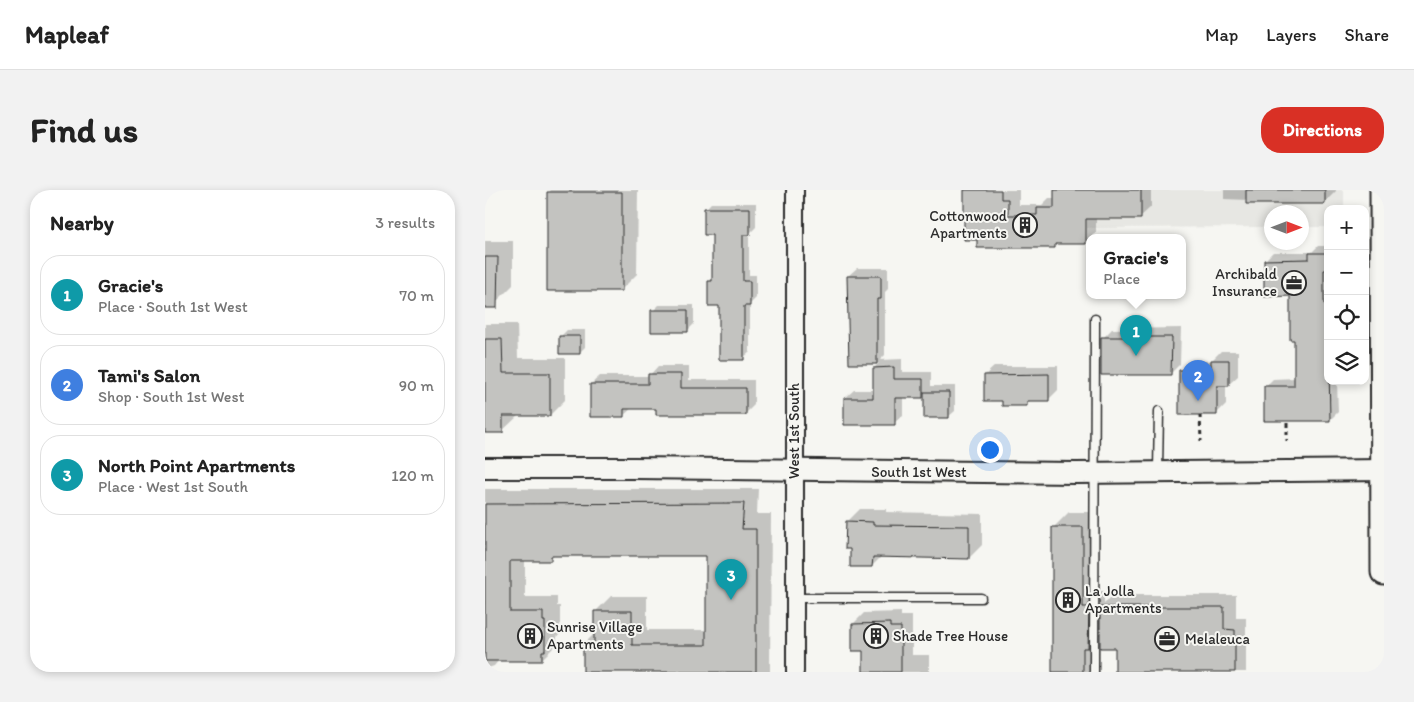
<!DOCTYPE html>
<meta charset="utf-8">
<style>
:root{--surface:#fff;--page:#f2f2f2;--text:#222;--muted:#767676;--line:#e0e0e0;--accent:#d93025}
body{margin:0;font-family:Itim,sans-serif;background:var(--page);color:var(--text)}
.controls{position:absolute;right:15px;top:15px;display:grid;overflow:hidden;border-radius:10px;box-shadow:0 2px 8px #0003}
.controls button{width:45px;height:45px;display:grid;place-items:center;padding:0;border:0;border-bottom:1px solid var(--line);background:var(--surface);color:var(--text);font:25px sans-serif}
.compass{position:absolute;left:779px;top:15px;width:45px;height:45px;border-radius:50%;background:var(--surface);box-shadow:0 2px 8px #0003;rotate:90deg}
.you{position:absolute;left:504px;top:259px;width:18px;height:18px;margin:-12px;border:4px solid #fff;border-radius:50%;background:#1a73e8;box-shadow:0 0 0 8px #1a73e833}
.badge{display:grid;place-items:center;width:32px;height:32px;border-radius:50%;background:var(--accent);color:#fff;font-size:16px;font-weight:700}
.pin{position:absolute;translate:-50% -41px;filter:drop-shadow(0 1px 2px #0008)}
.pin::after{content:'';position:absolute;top:26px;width:18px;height:15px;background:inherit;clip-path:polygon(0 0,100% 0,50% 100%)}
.popup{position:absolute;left:601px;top:44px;width:100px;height:65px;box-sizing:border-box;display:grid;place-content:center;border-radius:10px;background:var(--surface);filter:drop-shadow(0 1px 4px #0005);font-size:16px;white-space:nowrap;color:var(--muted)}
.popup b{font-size:19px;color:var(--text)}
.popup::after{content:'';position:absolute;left:50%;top:100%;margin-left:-10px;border:10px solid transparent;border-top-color:var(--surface)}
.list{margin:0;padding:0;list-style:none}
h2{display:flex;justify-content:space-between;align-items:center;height:65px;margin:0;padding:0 20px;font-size:21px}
h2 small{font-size:16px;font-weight:400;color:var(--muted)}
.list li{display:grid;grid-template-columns:32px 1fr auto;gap:15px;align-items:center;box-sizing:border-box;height:80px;margin:0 10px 10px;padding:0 10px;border:1px solid var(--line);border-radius:20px}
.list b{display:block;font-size:19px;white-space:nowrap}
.list p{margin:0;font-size:16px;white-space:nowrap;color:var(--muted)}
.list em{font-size:16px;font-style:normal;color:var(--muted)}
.icon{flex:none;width:28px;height:28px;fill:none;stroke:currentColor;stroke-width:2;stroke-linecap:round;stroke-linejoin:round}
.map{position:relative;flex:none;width:899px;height:482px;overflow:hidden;border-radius:20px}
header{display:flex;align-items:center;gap:30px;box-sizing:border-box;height:70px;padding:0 25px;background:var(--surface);border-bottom:1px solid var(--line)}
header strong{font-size:24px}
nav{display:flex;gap:28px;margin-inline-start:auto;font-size:18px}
.intro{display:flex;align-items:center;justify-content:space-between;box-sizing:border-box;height:120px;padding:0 30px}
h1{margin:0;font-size:35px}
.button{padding:12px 22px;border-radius:20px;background:var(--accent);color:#fff;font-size:18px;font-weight:700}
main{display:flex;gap:30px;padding:0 30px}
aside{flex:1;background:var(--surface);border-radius:20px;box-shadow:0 2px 8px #0003}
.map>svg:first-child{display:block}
.built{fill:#e7e7e3}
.shadow{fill:#0003}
.building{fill:#c3c3c0;stroke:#2b2b2b}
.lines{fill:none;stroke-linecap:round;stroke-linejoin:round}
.service-casing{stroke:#2b2b2b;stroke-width:11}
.minor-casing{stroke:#2b2b2b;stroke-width:20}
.tertiary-casing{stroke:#2b2b2b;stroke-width:24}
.primary-casing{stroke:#2b2b2b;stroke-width:29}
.path{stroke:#2b2b2b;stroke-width:3;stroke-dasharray:4 4;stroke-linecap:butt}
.service{stroke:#f6f6f2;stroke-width:8}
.minor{stroke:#f6f6f2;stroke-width:16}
.tertiary{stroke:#f6f6f2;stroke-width:20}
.primary{stroke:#f6f6f2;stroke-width:25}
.labels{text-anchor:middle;stroke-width:4;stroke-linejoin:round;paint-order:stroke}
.poi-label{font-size:15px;fill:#2b2b2b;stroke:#f6f6f2;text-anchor:start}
.street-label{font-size:15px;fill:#2b2b2b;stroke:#f6f6f2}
</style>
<header>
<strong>Mapleaf</strong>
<nav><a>Map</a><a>Layers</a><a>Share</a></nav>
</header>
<div class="intro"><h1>Find us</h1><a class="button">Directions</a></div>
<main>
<aside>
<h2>Nearby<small>3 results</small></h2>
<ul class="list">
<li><span class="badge" style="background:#0f9aa8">1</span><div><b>Gracie's</b><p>Place · South 1st West</p></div><em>70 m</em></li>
<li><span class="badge" style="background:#3f7fe0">2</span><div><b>Tami's Salon</b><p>Shop · South 1st West</p></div><em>90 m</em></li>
<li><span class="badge" style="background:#0f9aa8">3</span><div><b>North Point Apartments</b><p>Place · West 1st South</p></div><em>120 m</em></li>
</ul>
</aside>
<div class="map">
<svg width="899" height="482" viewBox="0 0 899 482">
<rect width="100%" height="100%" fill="#f6f6f2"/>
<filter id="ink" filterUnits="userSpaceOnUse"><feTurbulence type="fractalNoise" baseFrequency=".02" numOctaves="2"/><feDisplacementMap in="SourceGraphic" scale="10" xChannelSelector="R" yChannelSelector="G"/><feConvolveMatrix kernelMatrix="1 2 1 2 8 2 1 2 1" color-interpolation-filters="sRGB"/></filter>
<g filter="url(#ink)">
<!-- built -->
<path class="built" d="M 602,0 L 859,0 L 859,19 L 843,19 L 843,37 L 817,37 L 816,22 L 786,22 L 786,37 L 602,38 Z"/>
<!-- shadow -->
<path class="shadow" d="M 66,0 L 153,0 L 152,84 L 136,100 L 64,2 Z
M 481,0 L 534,0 L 534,15 L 557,15 L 564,8 L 570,8 L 570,0 L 666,0 L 666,17 L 655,27 L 611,27 L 611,42 L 600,53 L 573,53 L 569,57 L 493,49 Z
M 739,0 L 851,0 L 851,1 L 839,13 L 739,9 Z
M 226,13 L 271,13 L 271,37 L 264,44 L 264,85 L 271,85 L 271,108 L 265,114 L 265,162 L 258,168 L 224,92 L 229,87 L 229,44 L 220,19 Z
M 0,51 L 28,51 L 28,95 L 12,111 L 0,111 Z
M 833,56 L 843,56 L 843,191 L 852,191 L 853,222 L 845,230 L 780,197 L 788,189 L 810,188 L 810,148 L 807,105 L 780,70 L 788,62 L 827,62 Z
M 372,78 L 403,78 L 403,99 L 400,102 L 400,165 L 395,170 L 417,169 L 417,182 L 446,182 L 446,196 L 470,196 L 470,221 L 463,227 L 440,204 L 438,207 L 418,207 L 418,225 L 409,233 L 360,208 L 369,200 L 389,200 L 389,178 L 394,173 L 365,173 L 363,86 Z
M 174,115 L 209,115 L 209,134 L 203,140 L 168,121 Z
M 0,134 L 32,134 L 33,168 L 80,168 L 80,210 L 65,225 L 33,226 L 17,241 L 0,241 Z
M 696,138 L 695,174 L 686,183 L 618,148 L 627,139 Z
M 82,140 L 100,140 L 100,157 L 94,163 L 76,146 Z
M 736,161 L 753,161 L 753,186 L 743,195 L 741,195 L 741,214 L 731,224 L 696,181 L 705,171 L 726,171 Z
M 173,176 L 204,176 L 204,190 L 269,190 L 269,215 L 260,224 L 147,218 L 138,226 L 106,194 L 115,186 L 164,186 Z
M 510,176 L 573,176 L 573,200 L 563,210 L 546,210 L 541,215 L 500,185 Z
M 0,299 L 273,299 L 272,324 L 286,324 L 285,482 L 99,482 L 99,454 L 110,443 L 111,421 L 126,406 L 162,406 L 162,440 L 222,440 L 222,365 L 71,364 L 65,370 L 40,370 L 40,407 L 72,407 L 72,416 L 75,416 L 75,444 L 72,447 L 72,454 L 57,469 L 15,469 L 9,476 L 0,479 Z
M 375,319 L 401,319 L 401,322 L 497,324 L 497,355 L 484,368 L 397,366 L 387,376 L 366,358 L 362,332 Z
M 584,322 L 613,322 L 613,401 L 619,401 L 619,414 L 628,405 L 751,405 L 751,428 L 761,428 L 761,482 L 631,482 L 631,457 L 616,444 L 613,446 L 614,482 L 569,482 L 568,338 Z
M 416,422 L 416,426 L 427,426 L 427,465 L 444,465 L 444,482 L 380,482 L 380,459 L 368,434 L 379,423 Z"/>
<!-- building -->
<path class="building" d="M 479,0 L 516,0 L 516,9 L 523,9 L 523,25 L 552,25 L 552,18 L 569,18 L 569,0 L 656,0 L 656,29 L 601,29 L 601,54 L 570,54 L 570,58 L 492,58 L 492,50 L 479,50 Z
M 761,0 L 840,0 L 840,14 L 761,14 Z
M 62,2 L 137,2 L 137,101 L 62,101 Z
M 219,18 L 265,18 L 265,45 L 258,45 L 258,91 L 265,91 L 265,116 L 259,116 L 259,170 L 234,170 L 234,116 L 223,116 L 223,91 L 227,91 L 227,45 L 219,45 Z
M 824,63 L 843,63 L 843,80 L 839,80 L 839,114 L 843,114 L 845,231 L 779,231 L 779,196 L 809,196 L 809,150 L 805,150 L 805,106 L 779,107 L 779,70 L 824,69 Z
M 0,67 L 13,67 L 12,118 L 0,118 Z
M 362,86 L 396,86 L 396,109 L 392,109 L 392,174 L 364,174 Z
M 166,120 L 203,120 L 203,142 L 166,142 Z
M 74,146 L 95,146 L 95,164 L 74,164 Z
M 616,147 L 687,147 L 686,185 L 616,185 Z
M 0,149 L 17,149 L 18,183 L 65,183 L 65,226 L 18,226 L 18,243 L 0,243 Z
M 726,170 L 744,170 L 744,196 L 732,196 L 732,225 L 694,225 L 694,180 L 726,180 Z
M 409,177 L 409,189 L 438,189 L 438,208 L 410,208 L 410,235 L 359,235 L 359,208 L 388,208 L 388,178 Z
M 163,184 L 196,184 L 196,198 L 261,198 L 261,225 L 171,225 L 171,219 L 139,219 L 139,227 L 105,227 L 105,194 L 163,194 Z
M 564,184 L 564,211 L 542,211 L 542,216 L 517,216 L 517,211 L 499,211 L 499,185 Z
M 439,202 L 464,202 L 464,228 L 439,228 Z
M 259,313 L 257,339 L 271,339 L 271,482 L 98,482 L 98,454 L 109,454 L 109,421 L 147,421 L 147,455 L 221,455 L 221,366 L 66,366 L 66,371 L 25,371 L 25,422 L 58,422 L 58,431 L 60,431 L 60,461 L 57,461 L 57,471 L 0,471 L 0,314 Z
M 361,331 L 388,332 L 388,335 L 484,336 L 484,369 L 388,367 L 387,377 L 365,377 L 365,359 L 360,359 Z
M 567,337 L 598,337 L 598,417 L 604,417 L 603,458 L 598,458 L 598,482 L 567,482 Z
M 615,417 L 739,417 L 739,439 L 750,440 L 750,482 L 630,482 L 630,458 L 615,458 Z
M 405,433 L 405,437 L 416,437 L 416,482 L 378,482 L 378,461 L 367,461 L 367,434 Z"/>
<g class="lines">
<defs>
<path id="service" d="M 673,281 L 674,221
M 310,408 L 496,408
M 609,482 L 610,129"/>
<path id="minor" d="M 310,482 L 310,0"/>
<path id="tertiary" d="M 0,278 L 150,278 L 591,283 L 899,280"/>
<path id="primary" d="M 898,0 L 899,382"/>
</defs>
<!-- service casing -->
<use href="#service" class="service-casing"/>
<!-- minor casing -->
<use href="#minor" class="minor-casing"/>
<!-- tertiary casing -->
<use href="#tertiary" class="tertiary-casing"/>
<!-- primary casing -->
<use href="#primary" class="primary-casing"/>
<!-- path -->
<path class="path" d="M 715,225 L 716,251
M 802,233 L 802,251"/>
<!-- service -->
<use href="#service" class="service"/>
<!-- minor -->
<use href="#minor" class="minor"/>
<!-- tertiary -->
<use href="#tertiary" class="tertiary"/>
<!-- primary -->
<use href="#primary" class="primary"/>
</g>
</g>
<!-- icons -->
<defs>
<symbol id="building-ring" viewBox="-11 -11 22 22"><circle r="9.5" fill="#f6f6f2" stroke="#2b2b2b" stroke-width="1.5"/><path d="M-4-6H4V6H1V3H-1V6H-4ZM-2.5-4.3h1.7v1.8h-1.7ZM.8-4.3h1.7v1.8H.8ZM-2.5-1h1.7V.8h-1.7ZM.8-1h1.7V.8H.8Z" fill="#2b2b2b"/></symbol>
<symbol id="office-ring" viewBox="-11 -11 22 22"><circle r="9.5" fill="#f6f6f2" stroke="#2b2b2b" stroke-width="1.5"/><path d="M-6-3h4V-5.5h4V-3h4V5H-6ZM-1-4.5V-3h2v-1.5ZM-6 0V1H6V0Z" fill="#2b2b2b"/></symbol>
</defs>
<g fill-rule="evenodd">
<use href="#building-ring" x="526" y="21" width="28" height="28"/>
<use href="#office-ring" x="795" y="79" width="28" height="28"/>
<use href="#building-ring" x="569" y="396" width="28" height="28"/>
<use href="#building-ring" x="31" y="432" width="28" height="28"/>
<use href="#building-ring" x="377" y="432" width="28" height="28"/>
<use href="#office-ring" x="668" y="435" width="28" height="28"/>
</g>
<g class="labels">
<!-- poi labels -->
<g class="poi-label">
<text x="522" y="31" text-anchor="end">Cottonwood<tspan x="522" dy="17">Apartments</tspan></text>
<text x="792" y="89" text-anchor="end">Archibald<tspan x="792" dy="17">Insurance</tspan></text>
<text x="600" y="406">La Jolla<tspan x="600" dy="17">Apartments</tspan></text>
<text x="62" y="442">Sunrise Village<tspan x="62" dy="17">Apartments</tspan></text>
<text x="408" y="451">Shade Tree House</text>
<text x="700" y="454">Melaleuca</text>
</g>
<!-- street labels -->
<g class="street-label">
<text transform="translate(309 241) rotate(-90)" y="5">West 1st South</text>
<text x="434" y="287">South 1st West</text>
</g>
</g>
</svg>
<div class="controls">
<button>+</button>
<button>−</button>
<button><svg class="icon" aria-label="locate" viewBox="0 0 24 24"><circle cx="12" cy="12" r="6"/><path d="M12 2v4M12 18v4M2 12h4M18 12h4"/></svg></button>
<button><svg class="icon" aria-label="layers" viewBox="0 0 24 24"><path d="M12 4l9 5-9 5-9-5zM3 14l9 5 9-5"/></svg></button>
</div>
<svg class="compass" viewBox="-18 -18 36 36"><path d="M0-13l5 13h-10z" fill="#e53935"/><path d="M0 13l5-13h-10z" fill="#767676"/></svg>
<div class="you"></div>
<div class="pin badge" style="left:651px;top:166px;background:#0f9aa8">1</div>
<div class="popup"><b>Gracie's</b>Place</div>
<div class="pin badge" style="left:713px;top:211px;background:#3f7fe0">2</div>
<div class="pin badge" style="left:246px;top:410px;background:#0f9aa8">3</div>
</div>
</main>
